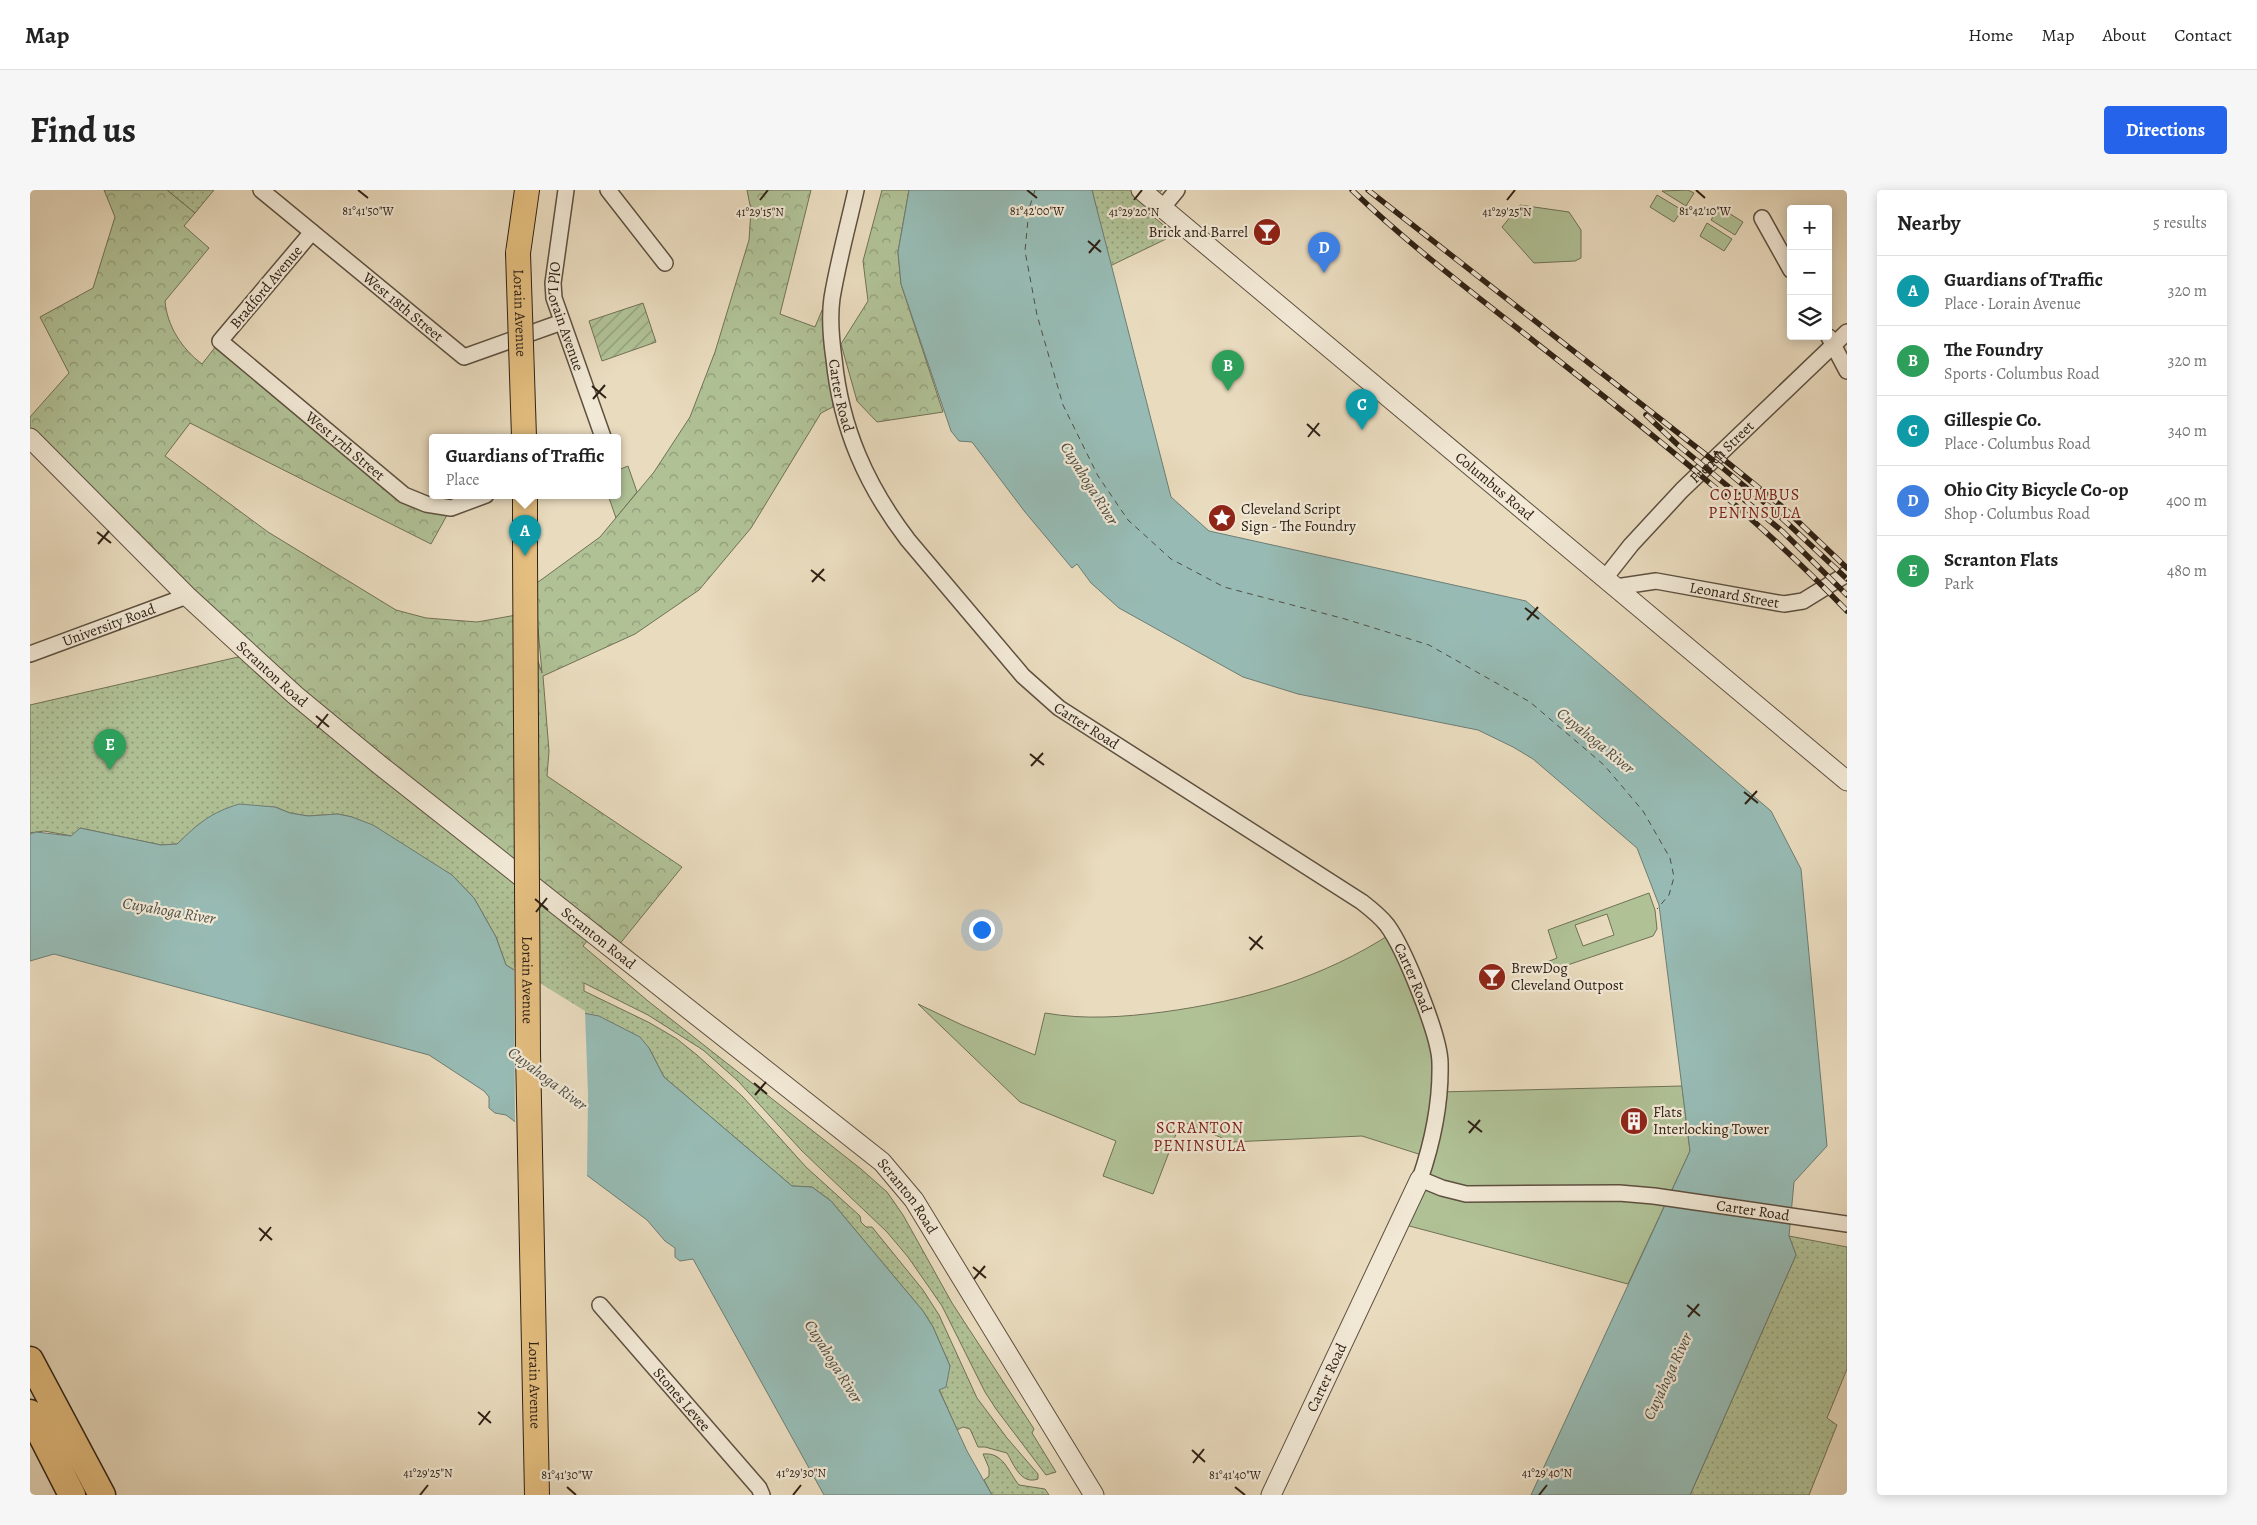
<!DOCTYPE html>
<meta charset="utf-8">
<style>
:root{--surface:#fff;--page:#f6f6f6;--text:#222;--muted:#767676;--line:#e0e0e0;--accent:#2563eb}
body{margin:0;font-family:Alegreya,serif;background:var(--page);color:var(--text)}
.controls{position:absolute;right:15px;top:15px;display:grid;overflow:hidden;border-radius:5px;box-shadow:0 2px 12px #0003}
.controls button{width:45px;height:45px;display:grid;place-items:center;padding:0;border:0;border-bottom:1px solid var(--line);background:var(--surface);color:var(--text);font:25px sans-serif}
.you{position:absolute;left:951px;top:739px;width:18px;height:18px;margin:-12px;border:4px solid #fff;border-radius:50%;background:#1a73e8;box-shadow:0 0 0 8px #1a73e833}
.badge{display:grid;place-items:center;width:32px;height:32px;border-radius:50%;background:var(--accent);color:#fff;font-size:16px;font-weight:700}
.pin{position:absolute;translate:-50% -41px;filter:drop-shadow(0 1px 2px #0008)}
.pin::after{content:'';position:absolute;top:26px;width:18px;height:15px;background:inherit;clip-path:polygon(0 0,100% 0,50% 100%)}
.popup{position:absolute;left:399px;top:244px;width:192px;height:65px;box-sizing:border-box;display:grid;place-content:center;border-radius:5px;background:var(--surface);filter:drop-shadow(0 1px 4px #0005);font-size:16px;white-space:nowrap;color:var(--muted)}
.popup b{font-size:19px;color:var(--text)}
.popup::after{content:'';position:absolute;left:50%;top:100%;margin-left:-10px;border:10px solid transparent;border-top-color:var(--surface)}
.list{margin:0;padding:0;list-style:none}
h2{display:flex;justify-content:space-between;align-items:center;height:65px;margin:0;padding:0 20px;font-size:21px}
h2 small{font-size:16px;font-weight:400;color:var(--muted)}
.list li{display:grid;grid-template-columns:32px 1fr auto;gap:15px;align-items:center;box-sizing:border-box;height:70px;padding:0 20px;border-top:1px solid var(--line)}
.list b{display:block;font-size:19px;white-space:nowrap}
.list p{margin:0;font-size:16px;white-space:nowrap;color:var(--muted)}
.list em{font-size:16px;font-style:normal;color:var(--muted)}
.icon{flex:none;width:28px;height:28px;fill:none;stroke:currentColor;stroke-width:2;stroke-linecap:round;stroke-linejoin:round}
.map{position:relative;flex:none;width:1817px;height:1305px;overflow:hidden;border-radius:5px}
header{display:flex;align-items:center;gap:30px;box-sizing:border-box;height:70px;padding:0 25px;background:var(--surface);border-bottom:1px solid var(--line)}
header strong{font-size:24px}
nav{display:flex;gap:28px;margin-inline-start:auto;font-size:18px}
.intro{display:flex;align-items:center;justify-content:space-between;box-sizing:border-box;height:120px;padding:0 30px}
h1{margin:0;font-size:35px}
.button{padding:12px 22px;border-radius:5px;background:var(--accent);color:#fff;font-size:18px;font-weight:700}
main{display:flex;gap:30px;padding:0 30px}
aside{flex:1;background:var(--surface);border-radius:5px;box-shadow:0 2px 12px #0003}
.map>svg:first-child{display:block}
.grass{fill:#b0c196;stroke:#707156;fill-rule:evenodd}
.forest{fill:url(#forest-crowns);stroke:#707156}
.park{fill:url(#park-dots);stroke:#707156}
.garden{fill:url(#garden-furrows);stroke:#707156}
.water{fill:#97bbb4;stroke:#6d7d74}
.pier{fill:#e9dbbe}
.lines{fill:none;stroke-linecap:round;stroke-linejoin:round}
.ferry{stroke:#4e4f45;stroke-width:1;stroke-dasharray:6 5;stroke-linecap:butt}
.minor-casing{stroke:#5e503f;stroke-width:18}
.tertiary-casing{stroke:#5e503f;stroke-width:21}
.primary-casing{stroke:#2f2115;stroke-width:26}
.motorway-casing{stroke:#2f2115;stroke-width:29}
.minor{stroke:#f1e8d5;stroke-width:15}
.tertiary{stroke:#f1e8d5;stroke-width:19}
.primary{stroke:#e4be7f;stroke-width:24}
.motorway{stroke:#e4be7f;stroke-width:26}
.rail-casing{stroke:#2f2115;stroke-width:5.5}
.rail{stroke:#f1e8d5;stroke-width:4;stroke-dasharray:11;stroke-linecap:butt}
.primary-bridge-casing{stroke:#2f2115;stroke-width:26;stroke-linecap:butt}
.primary-bridge{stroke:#e4be7f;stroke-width:24}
.ticks{fill:none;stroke:#2f2115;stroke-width:2}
.labels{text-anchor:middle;stroke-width:4.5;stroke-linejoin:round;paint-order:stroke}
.poi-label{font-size:15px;fill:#2f2115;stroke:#f1e8d5;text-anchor:start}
.street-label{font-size:15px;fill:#2f2115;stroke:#f1e8d5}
.water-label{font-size:16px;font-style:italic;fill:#4e4f45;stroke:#f1e8d5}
.neighbourhood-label{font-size:16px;letter-spacing:1px;fill:#7a1f14;stroke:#f1e8d5}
.ticks-label{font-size:12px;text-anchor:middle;fill:#2f2115;stroke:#f1e8d5;stroke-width:4.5;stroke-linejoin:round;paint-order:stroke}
</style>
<header>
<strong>Map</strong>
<nav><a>Home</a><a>Map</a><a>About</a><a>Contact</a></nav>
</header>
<div class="intro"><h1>Find us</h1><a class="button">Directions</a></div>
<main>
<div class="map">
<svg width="1817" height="1305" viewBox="0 0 1817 1305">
<defs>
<pattern id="forest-crowns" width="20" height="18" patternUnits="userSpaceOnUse" patternTransform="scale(1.25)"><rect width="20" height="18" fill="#b0c196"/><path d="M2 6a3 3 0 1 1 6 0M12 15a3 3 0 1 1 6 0" fill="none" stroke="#909c79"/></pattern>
<pattern id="park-dots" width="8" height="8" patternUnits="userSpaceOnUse" patternTransform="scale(1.25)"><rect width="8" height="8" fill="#b0c196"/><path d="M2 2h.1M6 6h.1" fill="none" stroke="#909c79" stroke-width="1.8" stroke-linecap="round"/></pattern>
<pattern id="garden-furrows" width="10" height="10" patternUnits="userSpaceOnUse" patternTransform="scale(1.25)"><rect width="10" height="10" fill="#b0c196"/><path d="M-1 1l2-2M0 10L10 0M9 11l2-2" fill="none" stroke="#909c79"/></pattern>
</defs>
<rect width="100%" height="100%" fill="#e9dbbe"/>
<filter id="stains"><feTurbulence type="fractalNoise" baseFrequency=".004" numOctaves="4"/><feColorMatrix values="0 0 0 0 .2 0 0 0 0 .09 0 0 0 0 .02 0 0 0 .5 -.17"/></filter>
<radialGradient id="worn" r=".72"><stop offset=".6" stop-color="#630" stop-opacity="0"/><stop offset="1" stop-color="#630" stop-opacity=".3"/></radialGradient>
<!-- grass -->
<path class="grass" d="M 1658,0 L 1664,3 L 1656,16 L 1632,1 Z
M 1627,5 L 1652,20 L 1644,32 L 1620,17 Z
M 1490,15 L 1539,22 L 1551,40 L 1551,68 L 1545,71 L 1504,73 L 1472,37 Z
M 1689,17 L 1713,32 L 1705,45 L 1681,30 Z
M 1677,33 L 1702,49 L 1694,61 L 1670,46 Z
M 598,276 L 607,302 L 586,328 L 578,305 L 588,305 L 588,280 Z
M 1619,703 L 1625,720 L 1627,739 L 1623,746 L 1520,781 L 1517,772 L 1527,768 L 1518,740 ZM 1577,724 L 1584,745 L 1553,756 L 1545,735 Z
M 1362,743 L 1393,814 L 1409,902 L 1652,896 L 1660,961 L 1598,1094 L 1368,1033 L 1398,967 L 1332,946 L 1202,952 L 1151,931 L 1123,1004 L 1073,986 L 1086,951 L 990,912 L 888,814 L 932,835 L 1005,865 L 1015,823 C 1055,830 1094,827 1133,822 C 1215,811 1293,788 1362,743 Z"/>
<!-- forest -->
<path class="forest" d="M 74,0 L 137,0 L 165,23 L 154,36 L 179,58 L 135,111 C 137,136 152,159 172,174 L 190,151 L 373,305 L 421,318 L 401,354 L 160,233 L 135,266 L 238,342 L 366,420 L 396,428 L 447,432 L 492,424 L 512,483 L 504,395 L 570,347 L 624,282 L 660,227 L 685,162 L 719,50 L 721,20 L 717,0 L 781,0 L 750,124 L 785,137 L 798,106 L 803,168 L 803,217 L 791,223 L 721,338 L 669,400 L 605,444 L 513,486 L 519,561 L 517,586 L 652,677 L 584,761 L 351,576 L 0,248 L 0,227 L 39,183 L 10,127 L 63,98 L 85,27 Z
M 852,0 L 879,0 L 868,62 L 871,94 L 913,222 L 847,232 L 827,211 L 811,154 L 838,111 L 833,71 Z"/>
<!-- park -->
<path class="park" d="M 137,0 L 184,0 L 165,23 Z
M 1062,0 L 1132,0 L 1115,20 L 1142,42 L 1136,49 L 1080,76 Z
M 221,464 L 563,744 L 553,756 L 618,811 L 831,979 L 857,1002 L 873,1025 L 922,1113 L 1004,1239 L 1002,1243 L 1026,1282 L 1016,1285 L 966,1219 L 955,1202 L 912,1116 L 878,1067 L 857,1042 L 772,961 L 708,891 L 673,860 L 618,825 L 554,793 L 554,801 L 620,833 L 647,849 L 667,865 L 713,907 L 776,977 L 830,1026 L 831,1032 L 836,1037 L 842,1037 L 893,1100 L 909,1125 L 947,1208 L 977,1248 L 1008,1284 L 1008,1289 C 991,1295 984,1275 977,1263 L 955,1257 L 948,1257 L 940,1239 L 933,1237 L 927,1240 L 909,1199 L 920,1176 L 903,1137 L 893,1121 L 801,1011 L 782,997 L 762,996 L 634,887 L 619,858 L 555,823 L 476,775 L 466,747 L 444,708 L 422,685 L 322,627 L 308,624 L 278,626 L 260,623 L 245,617 L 169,634 L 147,654 L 131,655 L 50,638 L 42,646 L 14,641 L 0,643 L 0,515 Z
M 1759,1046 L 1817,1057 L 1817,1179 L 1797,1228 L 1807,1235 L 1779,1305 L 1660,1305 L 1766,1065 Z
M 953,1264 C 974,1262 978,1282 989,1295 L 1015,1299 L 1019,1305 L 962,1305 L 954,1290 L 959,1286 L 959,1278 Z"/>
<!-- garden -->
<path class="garden" d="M 613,113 L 626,152 L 572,171 L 559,131 Z"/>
<!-- water -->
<path class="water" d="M 879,0 L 1062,0 L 1141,307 L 1179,341 L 1496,411 L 1741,621 L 1771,679 L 1797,956 L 1764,992 L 1759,1046 L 1766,1065 L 1660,1305 L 1501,1305 L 1660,961 L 1629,715 L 1607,658 L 1503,569 L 1483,557 L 1448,540 L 1268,504 L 1213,487 L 1089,418 L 1061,393 L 1047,374 L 1042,378 L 995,322 L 942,252 L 929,251 L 921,241 L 871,94 L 868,62 Z
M 209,614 L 245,617 L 260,623 L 278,626 L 308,624 L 322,627 L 343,635 L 422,685 L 444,708 L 466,747 L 476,775 L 553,823 L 569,826 L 610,847 L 619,858 L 634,887 L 762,996 L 782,997 L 801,1011 L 893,1121 L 903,1137 L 920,1176 L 916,1197 L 909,1200 L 937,1261 L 962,1305 L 794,1305 L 663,1069 L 650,1071 L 645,1067 L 645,1058 L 635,1051 L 617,1030 L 476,925 L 465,923 L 459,918 L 459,907 L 454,901 L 399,865 L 24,764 L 0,771 L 0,644 L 6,642 L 41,646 L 50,638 L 131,655 L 147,654 C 169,633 180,623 209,614 Z"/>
<!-- pier -->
<path class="pier" d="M 484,777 L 555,821 L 558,904 L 557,988 L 485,935 Z"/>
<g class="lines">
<!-- ferry -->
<path class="ferry" d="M 1005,0 L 999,19 L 995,61 L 1007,125 L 1033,215 L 1068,286 L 1098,330 L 1141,369 L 1194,397 L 1315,429 L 1399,455 L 1500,512 L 1574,575 L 1613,621 L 1640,668 L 1644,687 L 1639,705 L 1627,719"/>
<defs>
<g id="minor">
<path id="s1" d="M 231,0 L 434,167 L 532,132"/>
<path id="s2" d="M 536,0 L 523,93 L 524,108 L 573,247"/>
<path d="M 578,0 L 635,73"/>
<path id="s3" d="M 826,0 C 818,36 808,72 802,108 C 799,129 801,148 804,169 C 811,238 836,295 878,350 L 993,486 L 1029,518 L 1332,712 C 1341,719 1350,726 1357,735 C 1374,758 1410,846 1410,873 C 1411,914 1403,951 1390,989 L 1412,998 L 1436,1004 L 1589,1003 L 1624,1006 L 1817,1034"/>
<path d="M 1133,17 L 1147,0"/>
<path d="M 1732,28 L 1761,80"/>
<path id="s4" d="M 282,42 L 190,151 L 374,305 L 396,314 L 421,318 L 456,305"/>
<path d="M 1799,147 L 1817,181"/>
<path id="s5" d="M 1575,388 L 1601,355 L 1652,300 L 1817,142"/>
<path id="s6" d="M 1586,397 L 1626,391 L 1754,414 L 1773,411 L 1817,384"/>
<path id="s7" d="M 0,464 L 157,406"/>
<path id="s8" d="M 570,1115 L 729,1298 L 732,1305"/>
</g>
<g id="tertiary">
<path id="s9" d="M 1111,0 L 1817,591"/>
<path id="s10" d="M 0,248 L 157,406 L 265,505 L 351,576 L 852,972 L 884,1010 L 1064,1305"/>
<path id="s11" d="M 1241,1305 L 1390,989"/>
</g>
<path id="primary" d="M 488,63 L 497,0
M 495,305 L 495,366"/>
<path id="motorway" d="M 0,1170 L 72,1305
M 0,1223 L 42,1305"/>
</defs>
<!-- minor casing -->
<use href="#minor" class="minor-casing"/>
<!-- tertiary casing -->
<use href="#tertiary" class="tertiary-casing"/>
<!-- primary casing -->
<use href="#primary" class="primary-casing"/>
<!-- motorway casing -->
<use href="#motorway" class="motorway-casing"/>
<!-- minor -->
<use href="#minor" class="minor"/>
<!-- tertiary -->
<use href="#tertiary" class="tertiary"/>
<!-- primary -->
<use href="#primary" class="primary"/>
<!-- motorway -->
<use href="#motorway" class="motorway"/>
<defs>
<path id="rail" d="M 1322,0 C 1379,55 1443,103 1505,152 C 1613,237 1722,322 1817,421
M 1338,0 L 1689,275 L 1741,318 L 1817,389
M 1616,225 L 1648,255 L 1752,341 L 1817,405
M 1687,264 L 1755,319 L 1817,378"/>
</defs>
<!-- rail casing -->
<use href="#rail" class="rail-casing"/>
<!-- rail -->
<use href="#rail" class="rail"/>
<defs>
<g id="primary-bridge">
<path id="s12" d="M 488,63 L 494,247"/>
<path id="s13" d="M 495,366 L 498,862 L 507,1305"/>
</g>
</defs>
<!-- primary-bridge casing -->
<use href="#primary-bridge" class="primary-bridge-casing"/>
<!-- primary-bridge -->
<use href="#primary-bridge" class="primary-bridge"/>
</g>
<!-- ticks -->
<path class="ticks" d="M 328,0 L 338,8M 997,0 L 1007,8M 1666,0 L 1675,8M 730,10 L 738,0M 1104,10 L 1112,0M 1477,10 L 1485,0M 1058,51 L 1071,62M 1059,63 L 1070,50M 562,196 L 576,208M 563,209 L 575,195M 1277,234 L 1290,246M 1278,247 L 1289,233M 67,342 L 81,353M 68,354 L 79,341M 781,380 L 795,391M 782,392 L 794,379M 1495,418 L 1509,429M 1497,430 L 1508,417M 286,526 L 299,537M 287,538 L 298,524M 1000,564 L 1014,575M 1001,576 L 1013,563M 1714,602 L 1728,613M 1715,614 L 1727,601M 505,709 L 518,720M 506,722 L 517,708M 1219,747 L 1233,759M 1220,760 L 1232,746M 724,893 L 737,904M 725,905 L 736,892M 1438,931 L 1452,942M 1439,943 L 1450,930M 229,1038 L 242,1050M 230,1051 L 241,1037M 943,1077 L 956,1088M 944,1089 L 955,1076M 1657,1115 L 1670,1126M 1658,1127 L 1669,1114M 448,1222 L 461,1233M 449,1235 L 460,1221M 1162,1260 L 1175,1272M 1163,1273 L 1174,1259M 537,1297 L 546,1305M 1205,1297 L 1215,1305M 390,1305 L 398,1295M 763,1305 L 771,1295M 1509,1305 L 1517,1295"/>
<!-- icons -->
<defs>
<symbol id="bar-disc" viewBox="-11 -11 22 22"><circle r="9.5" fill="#8f2418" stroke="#f1e8d5"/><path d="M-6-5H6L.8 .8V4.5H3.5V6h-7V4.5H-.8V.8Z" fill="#fff"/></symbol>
<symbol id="sight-disc" viewBox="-11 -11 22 22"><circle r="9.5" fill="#8f2418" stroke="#f1e8d5"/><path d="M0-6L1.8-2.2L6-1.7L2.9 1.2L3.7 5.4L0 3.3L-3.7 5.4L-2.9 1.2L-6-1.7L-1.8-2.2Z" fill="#fff"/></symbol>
<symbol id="building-disc" viewBox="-11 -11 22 22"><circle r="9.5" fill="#8f2418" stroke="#f1e8d5"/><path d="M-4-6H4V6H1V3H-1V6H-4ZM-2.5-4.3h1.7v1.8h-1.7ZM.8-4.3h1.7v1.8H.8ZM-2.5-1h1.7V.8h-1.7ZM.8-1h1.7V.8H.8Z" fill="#fff"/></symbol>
</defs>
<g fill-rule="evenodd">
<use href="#bar-disc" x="1221" y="26" width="32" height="32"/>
<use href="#sight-disc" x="1176" y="312" width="32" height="32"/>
<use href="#bar-disc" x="1446" y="771" width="32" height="32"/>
<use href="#building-disc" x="1588" y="915" width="32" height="32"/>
</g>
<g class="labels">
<!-- poi labels -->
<g class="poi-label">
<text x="1218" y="47" text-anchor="end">Brick and Barrel</text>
<text x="1211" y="324">Cleveland Script<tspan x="1211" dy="17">Sign - The Foundry</tspan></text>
<text x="1481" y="783">BrewDog<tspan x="1481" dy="17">Cleveland Outpost</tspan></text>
<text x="1623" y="927">Flats<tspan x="1623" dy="17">Interlocking Tower</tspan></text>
</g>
<!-- street labels -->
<g class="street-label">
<text transform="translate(236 97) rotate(-50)" y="5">Bradford Avenue</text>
<text dy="5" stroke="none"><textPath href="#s1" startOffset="184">West 18th Street</textPath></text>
<text dy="5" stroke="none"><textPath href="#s12" startOffset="60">Lorain Avenue</textPath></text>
<text dy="5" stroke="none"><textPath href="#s2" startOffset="129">Old Lorain Avenue</textPath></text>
<text dy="5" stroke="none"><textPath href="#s3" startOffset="209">Carter Road</textPath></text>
<text dy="5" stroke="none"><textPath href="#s4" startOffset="306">West 17th Street</textPath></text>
<text dy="5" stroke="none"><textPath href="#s5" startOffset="172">French Street</textPath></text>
<text dy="5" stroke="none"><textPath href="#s9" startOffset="461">Columbus Road</textPath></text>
<text dy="5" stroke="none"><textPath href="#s6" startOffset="120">Leonard Street</textPath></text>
<text dy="5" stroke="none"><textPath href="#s7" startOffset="84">University Road</textPath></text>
<text dy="5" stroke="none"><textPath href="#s10" startOffset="338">Scranton Road</textPath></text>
<text dy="5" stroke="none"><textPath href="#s3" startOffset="629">Carter Road</textPath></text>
<text dy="5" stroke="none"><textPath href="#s10" startOffset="758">Scranton Road</textPath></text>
<text dy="5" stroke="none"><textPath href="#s3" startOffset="1049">Carter Road</textPath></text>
<text dy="5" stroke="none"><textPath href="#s13" startOffset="424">Lorain Avenue</textPath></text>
<text dy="5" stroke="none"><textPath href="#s10" startOffset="1162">Scranton Road</textPath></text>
<text dy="5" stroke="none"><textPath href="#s3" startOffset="1594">Carter Road</textPath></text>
<text dy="5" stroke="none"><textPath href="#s11" startOffset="130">Carter Road</textPath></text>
<text dy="5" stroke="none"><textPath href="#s13" startOffset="829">Lorain Avenue</textPath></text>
<text dy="5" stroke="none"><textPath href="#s8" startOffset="125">Stones Levee</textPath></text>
</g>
<!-- water labels -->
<g class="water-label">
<text transform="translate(1060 293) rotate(58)" y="6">Cuyahoga River</text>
<text transform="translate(1566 550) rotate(39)" y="6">Cuyahoga River</text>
<text transform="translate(139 720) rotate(10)" y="6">Cuyahoga River</text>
<text transform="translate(518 888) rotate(37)" y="6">Cuyahoga River</text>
<text transform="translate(804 1171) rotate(58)" y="6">Cuyahoga River</text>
<text transform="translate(1637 1186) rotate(-65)" y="6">Cuyahoga River</text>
</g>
<!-- neighbourhood labels -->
<g class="neighbourhood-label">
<text x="1725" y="310">COLUMBUS<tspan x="1725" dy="18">PENINSULA</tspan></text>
<text x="1170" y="943">SCRANTON<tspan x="1170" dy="18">PENINSULA</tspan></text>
</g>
</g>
<g class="ticks-label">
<text x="338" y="25">81°41'50"W</text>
<text x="1007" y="25">81°42'00"W</text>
<text x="1675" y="25">81°42'10"W</text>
<text x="730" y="26">41°29'15"N</text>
<text x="1104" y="26">41°29'20"N</text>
<text x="1477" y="26">41°29'25"N</text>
<text x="398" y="1287">41°29'25"N</text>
<text x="771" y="1287">41°29'30"N</text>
<text x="1517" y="1287">41°29'40"N</text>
<text x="537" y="1289">81°41'30"W</text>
<text x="1205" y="1289">81°41'40"W</text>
</g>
<rect width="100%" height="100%" filter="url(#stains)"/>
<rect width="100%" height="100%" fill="url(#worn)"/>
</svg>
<div class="controls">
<button>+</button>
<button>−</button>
<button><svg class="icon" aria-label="layers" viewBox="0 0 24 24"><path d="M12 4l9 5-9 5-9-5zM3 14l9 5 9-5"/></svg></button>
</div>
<div class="you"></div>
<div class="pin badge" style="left:495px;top:366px;background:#0f9aa8">A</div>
<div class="popup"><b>Guardians of Traffic</b>Place</div>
<div class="pin badge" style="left:1198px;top:201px;background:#2e9e5b">B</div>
<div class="pin badge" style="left:1332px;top:240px;background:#0f9aa8">C</div>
<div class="pin badge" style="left:1294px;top:83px;background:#3f7fe0">D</div>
<div class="pin badge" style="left:80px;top:580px;background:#2e9e5b">E</div>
</div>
<aside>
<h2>Nearby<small>5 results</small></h2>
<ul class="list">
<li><span class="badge" style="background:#0f9aa8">A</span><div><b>Guardians of Traffic</b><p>Place · Lorain Avenue</p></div><em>320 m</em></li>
<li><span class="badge" style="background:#2e9e5b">B</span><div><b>The Foundry</b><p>Sports · Columbus Road</p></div><em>320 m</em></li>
<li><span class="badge" style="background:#0f9aa8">C</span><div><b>Gillespie Co.</b><p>Place · Columbus Road</p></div><em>340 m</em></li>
<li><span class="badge" style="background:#3f7fe0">D</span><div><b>Ohio City Bicycle Co-op</b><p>Shop · Columbus Road</p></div><em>400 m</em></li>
<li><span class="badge" style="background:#2e9e5b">E</span><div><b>Scranton Flats</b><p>Park</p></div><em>480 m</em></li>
</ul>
</aside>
</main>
